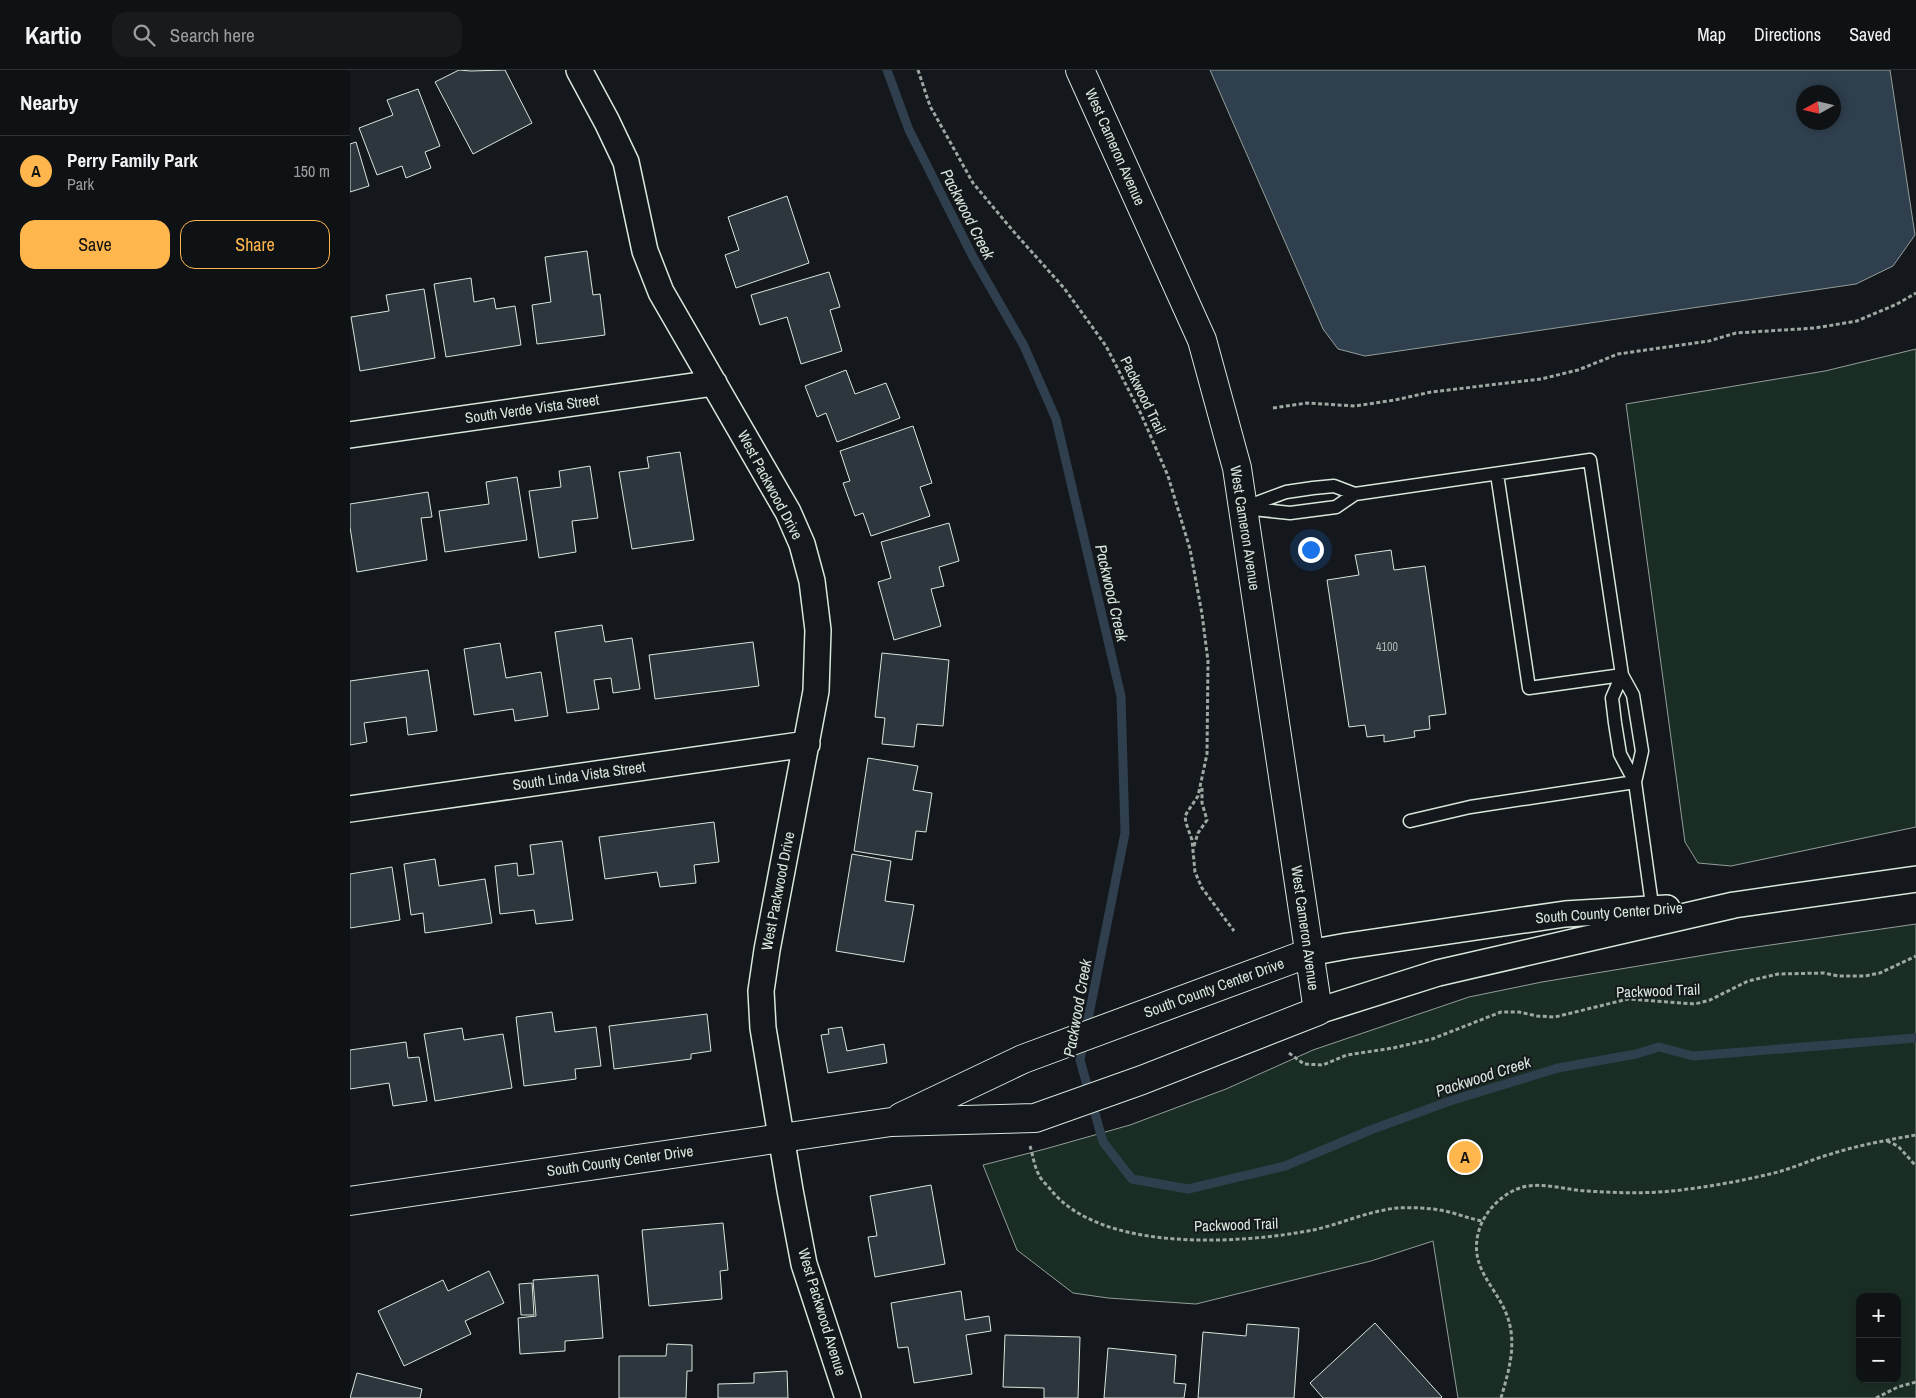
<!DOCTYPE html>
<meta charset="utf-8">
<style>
:root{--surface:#0f1215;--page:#181b1e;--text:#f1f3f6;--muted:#9b9ea0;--line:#2f3234;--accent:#ffb74d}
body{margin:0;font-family:"Archivo Narrow",sans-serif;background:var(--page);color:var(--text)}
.controls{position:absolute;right:15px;bottom:15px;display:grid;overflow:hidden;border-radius:10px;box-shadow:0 2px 8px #0003}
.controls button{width:45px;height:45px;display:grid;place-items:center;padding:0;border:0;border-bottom:1px solid var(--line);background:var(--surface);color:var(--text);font:25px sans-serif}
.compass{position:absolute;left:1446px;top:15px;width:45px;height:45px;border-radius:50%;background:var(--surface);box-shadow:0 2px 8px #0003;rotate:262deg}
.you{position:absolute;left:960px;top:479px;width:18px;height:18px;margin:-12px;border:4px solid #fff;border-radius:50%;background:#1a73e8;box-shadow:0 0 0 8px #1a73e833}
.badge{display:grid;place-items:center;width:32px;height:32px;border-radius:50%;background:var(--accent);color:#111;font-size:16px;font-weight:700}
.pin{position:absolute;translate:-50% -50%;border:2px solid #fff;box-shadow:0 1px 5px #0006}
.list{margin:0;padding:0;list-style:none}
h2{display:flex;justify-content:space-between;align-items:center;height:65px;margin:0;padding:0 20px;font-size:21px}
h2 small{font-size:16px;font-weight:400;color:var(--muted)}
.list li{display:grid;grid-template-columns:32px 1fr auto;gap:15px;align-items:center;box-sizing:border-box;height:70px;padding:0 20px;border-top:1px solid var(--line)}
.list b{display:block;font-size:19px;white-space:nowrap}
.list p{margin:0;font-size:16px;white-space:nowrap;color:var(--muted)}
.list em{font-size:16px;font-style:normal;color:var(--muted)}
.actions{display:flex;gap:10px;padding:15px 20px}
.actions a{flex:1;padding:11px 0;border:1px solid var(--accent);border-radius:15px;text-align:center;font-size:18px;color:var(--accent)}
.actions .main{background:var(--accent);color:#111}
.icon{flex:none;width:28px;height:28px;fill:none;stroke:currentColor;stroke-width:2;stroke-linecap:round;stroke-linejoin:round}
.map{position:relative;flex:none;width:1566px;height:1328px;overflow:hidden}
header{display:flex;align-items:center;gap:30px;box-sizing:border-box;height:70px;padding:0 25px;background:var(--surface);border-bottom:1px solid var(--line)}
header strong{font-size:24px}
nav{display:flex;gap:28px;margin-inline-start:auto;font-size:18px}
.search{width:350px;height:45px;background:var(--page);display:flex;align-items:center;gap:12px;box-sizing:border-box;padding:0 18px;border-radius:15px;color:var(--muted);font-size:19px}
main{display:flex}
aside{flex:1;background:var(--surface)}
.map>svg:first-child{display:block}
.green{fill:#1a2d24;stroke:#939e99;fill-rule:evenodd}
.water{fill:#2f3f4d;stroke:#939e99;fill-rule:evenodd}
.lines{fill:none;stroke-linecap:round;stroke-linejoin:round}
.stream{stroke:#2f3f4d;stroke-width:9}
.building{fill:#2c363c;stroke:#d8e6dc}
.lane-casing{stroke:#d8e6dc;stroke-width:15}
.street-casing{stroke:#d8e6dc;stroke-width:28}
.secondary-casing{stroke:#d8e6dc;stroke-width:30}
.path{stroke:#9da8a2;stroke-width:3;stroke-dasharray:4 2.5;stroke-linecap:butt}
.lane{stroke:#14181c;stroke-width:12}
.street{stroke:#14181c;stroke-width:25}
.secondary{stroke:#14181c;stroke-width:28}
.labels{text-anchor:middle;stroke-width:4;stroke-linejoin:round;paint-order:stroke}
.number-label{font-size:12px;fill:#adbab4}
.street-label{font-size:15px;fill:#d8e6dc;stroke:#14181c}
.water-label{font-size:16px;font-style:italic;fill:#d8e6dc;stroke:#14181c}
</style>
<header>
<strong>Kartio</strong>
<div class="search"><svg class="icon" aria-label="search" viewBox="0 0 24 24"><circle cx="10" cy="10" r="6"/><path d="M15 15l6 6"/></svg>Search here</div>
<nav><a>Map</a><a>Directions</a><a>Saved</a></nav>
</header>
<main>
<aside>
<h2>Nearby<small></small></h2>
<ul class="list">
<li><span class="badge">A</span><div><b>Perry Family Park</b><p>Park</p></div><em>150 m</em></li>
</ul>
<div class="actions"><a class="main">Save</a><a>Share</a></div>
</aside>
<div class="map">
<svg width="1566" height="1328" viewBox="0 0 1566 1328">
<rect width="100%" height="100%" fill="#14181c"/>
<!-- green -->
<path class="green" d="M 1566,279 L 1566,757 L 1381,796 L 1348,793 L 1335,772 L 1276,334 L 1475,301 Z
M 1566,854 L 1566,1328 L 1108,1328 L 1083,1171 L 1021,1191 L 846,1234 L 758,1228 L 723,1223 L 667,1180 L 633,1095 L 695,1079 L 780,1055 L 876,1019 L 963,980 L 1119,927 L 1192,912 L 1379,881 ZM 1510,1227 L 1547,1227 L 1547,1309 L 1510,1309 Z"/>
<!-- water -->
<path class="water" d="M 860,0 L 1540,0 L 1565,165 L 1543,196 L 1506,214 L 1015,286 L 988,279 L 973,259 ZM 1454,22 L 1484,22 L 1484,52 L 1454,52 Z"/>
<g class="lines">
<!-- stream -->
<path class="stream" d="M 537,0 L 559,60 L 623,187 L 674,276 L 706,349 L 771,626 L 775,763 L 730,990 L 753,1072 L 782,1109 L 838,1119 L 935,1096 L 1023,1059 L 1100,1031 L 1208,998 L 1286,984 L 1309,977 L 1343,986 L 1566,968"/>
</g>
<!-- building -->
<path class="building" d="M 109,0 L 121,1 L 155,0 L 182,53 L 123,84 L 85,12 Z
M 68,19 L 90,76 L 75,82 L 81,98 L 56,108 L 52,96 L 27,105 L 9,58 L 43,45 L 37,30 Z
M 6,72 L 19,116 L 0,122 L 0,74 Z
M 437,126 L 459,193 L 386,218 L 375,185 L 389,180 L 378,147 Z
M 237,181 L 243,225 L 250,224 L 255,265 L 187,274 L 182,235 L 201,232 L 195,187 Z
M 479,202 L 490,237 L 480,240 L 492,281 L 451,294 L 437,247 L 410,255 L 401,225 Z
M 121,208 L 124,232 L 144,228 L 146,239 L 165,236 L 171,275 L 96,287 L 84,214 Z
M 74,219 L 85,288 L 10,301 L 1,247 L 39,241 L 36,225 Z
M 496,300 L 505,324 L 536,313 L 550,348 L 487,372 L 476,343 L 467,347 L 455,316 Z
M 563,356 L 582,413 L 570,417 L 580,446 L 521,466 L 513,443 L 505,446 L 493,413 L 500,411 L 490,381 Z
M 330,382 L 344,470 L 282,479 L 269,402 L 299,398 L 297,387 Z
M 240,396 L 248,448 L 222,451 L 226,482 L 189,488 L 179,421 L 211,417 L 209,401 Z
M 167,407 L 177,470 L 95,482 L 89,441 L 139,434 L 136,412 Z
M 78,422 L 82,447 L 71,448 L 77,490 L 7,502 L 0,457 L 0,434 Z
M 599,453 L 609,491 L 589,497 L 594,516 L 581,519 L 591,556 L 544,570 L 528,512 L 541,508 L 531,472 Z
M 1041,480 L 1044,500 L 1075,496 L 1096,644 L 1079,646 L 1080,659 L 1064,661 L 1065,667 L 1034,672 L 1034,665 L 1017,667 L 1015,655 L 999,657 L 977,510 L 1009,505 L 1005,485 Z
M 252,555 L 255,572 L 282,568 L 290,619 L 263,623 L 261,608 L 244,610 L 249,639 L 217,643 L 205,562 Z
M 403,572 L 409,616 L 305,629 L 299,585 Z
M 150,573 L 156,608 L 191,602 L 198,646 L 165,651 L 163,639 L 124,645 L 114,579 Z
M 532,583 L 599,590 L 593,656 L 567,654 L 564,677 L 532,674 L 535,648 L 525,647 Z
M 78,600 L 87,661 L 58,665 L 56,647 L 14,653 L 17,672 L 0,675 L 0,611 Z
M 518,688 L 568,696 L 563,720 L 582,723 L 576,762 L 566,761 L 562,790 L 504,781 Z
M 364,752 L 369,792 L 344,795 L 346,813 L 310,817 L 307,802 L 255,809 L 249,767 Z
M 212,771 L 223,850 L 186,854 L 184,840 L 150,844 L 145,796 L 167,793 L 168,806 L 184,804 L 180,775 Z
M 502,784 L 541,791 L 535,831 L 564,835 L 554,892 L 486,881 Z
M 85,789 L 89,816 L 135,809 L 142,853 L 75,863 L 73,843 L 61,845 L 54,794 Z
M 42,797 L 50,850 L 0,858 L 0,804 Z
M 202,942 L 205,962 L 246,957 L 251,996 L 225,999 L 226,1009 L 174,1016 L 166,947 Z
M 357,944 L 361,981 L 341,984 L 341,989 L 264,999 L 259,956 Z
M 492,957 L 497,981 L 534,974 L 537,993 L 478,1003 L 471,965 L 479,964 L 478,959 Z
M 112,958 L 114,970 L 153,964 L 162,1018 L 85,1031 L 74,964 Z
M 56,972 L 58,988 L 69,987 L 77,1031 L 43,1036 L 39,1013 L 0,1019 L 0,980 Z
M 581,1115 L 595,1194 L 525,1207 L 518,1167 L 527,1166 L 520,1126 Z
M 373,1153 L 378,1200 L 370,1201 L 372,1229 L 299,1236 L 292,1160 Z
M 139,1201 L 154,1233 L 115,1251 L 121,1264 L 54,1296 L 28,1241 L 93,1210 L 98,1221 Z
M 248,1205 L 253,1268 L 215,1271 L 215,1281 L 170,1284 L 168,1248 L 186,1246 L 183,1210 Z
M 182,1213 L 184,1245 L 171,1245 L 169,1214 Z
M 611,1221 L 615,1250 L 639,1246 L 641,1261 L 616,1265 L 622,1304 L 564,1313 L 558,1277 L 548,1278 L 541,1233 Z
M 1025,1253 L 1092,1327 L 1091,1328 L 973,1328 L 960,1313 Z
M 897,1254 L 949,1258 L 944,1328 L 848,1328 L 853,1262 L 896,1266 Z
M 655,1265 L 730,1267 L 728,1328 L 694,1328 L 694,1318 L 653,1317 Z
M 317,1274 L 342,1275 L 342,1301 L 337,1301 L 336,1328 L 269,1328 L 269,1286 L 316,1286 Z
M 758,1278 L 826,1285 L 824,1313 L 836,1314 L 834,1328 L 754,1328 Z
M 437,1301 L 438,1328 L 368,1328 L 368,1314 L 404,1313 L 404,1303 Z
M 7,1303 L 72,1319 L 70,1328 L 0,1328 Z"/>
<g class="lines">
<defs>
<path id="lane" d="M 1005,424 L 984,416 L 963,418 L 936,422 L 893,438 L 940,443 L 986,437 L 1005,424 L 1240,390 L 1272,605 L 1179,618 L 1147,404
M 1285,712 L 1270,684 L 1265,653 L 1262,628 L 1272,605 L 1283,625 L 1292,681 L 1285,712 L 1303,842
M 1060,751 L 1120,737 L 1285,712"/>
<path id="street" d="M 229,0 L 257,52 L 276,92 L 295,181 L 311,222 L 438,442 L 452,474 L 462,511 L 468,560 L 466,621 L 417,880 L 411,921 L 413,958 L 440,1120 L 454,1194 L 498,1328
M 0,365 L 364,313
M 0,739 L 457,674
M 959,883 L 997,876 L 1215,844 L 1317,838
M 968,941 L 1088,903 L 1384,835 L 1566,809"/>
<path id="secondary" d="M 551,1047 L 673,989 L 959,883
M 0,1131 L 541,1052 L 685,1048 L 792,1010 L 968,941 L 887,398 L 852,270 L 730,0"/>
</defs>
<!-- lane casing -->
<use href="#lane" class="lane-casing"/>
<!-- street casing -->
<use href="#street" class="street-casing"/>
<!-- secondary casing -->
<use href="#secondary" class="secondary-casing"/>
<!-- path -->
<path class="path" d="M 568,0 L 580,36 L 623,113 L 664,162 L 714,218 L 756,276 L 791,344 L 818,406 L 840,479 L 852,544 L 858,591 L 857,684 L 848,726 L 838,741 L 835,746 L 836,753 L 842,770 L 845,802 L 852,818 L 884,861
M 923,338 L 957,333 L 1005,336 L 1045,330 L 1081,322 L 1191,309 L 1228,300 L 1268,284 L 1359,271 L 1386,263 L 1465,258 L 1507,251 L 1547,234 L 1566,223
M 844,776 L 848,763 L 857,750 L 852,733 L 852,718
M 939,983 L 954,994 L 973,995 L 997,985 L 1043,978 L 1082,969 L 1151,942 L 1169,942 L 1187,946 L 1205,947 L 1278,929 L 1345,934 L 1360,930 L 1398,911 L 1428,904 L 1474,903 L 1488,906 L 1515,906 L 1530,903 L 1566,886
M 1537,1071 L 1548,1076 L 1566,1096
M 680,1076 C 683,1085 684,1096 689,1105 C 691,1110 697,1115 701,1120 C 752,1183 890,1174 963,1160 C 991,1154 1018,1141 1047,1138 C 1065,1137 1085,1138 1103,1143 C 1113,1146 1122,1149 1132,1151
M 1151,1328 C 1159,1300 1168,1272 1156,1243 C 1145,1216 1120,1198 1128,1164 C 1133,1142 1152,1123 1173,1117 C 1194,1112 1216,1120 1237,1121 C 1268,1123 1300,1124 1331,1120 C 1364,1116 1396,1110 1428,1102 C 1446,1097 1463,1089 1481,1084 C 1509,1075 1537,1070 1566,1065
M 1526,1328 L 1548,1317 L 1566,1312"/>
<!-- lane -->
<use href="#lane" class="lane"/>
<!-- street -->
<use href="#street" class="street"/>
<!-- secondary -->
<use href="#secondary" class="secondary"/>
</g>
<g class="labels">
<!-- number labels -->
<g class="number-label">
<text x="1037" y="581">4100</text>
</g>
<!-- street labels -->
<g class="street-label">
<text transform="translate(765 77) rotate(66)" y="5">West Cameron Avenue</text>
<text transform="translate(793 325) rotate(64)" y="5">Packwood Trail</text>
<text transform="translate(182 339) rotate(-8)" y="5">South Verde Vista Street</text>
<text transform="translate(420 415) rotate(62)" y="5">West Packwood Drive</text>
<text transform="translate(895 458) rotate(81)" y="5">West Cameron Avenue</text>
<text transform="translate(229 706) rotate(-8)" y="5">South Linda Vista Street</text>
<text transform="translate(428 821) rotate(-79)" y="5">West Packwood Drive</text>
<text transform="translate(1259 843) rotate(-4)" y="5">South County Center Drive</text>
<text transform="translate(955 858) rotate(82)" y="5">West Cameron Avenue</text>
<text transform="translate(864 918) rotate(-20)" y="5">South County Center Drive</text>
<text transform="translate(1308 921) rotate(-2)" y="5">Packwood Trail</text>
<text transform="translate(270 1091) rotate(-8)" y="5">South County Center Drive</text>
<text transform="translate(886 1155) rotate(-2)" y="5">Packwood Trail</text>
<text transform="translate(472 1242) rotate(73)" y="5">West Packwood Avenue</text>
</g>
<!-- water labels -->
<g class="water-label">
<text transform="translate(618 144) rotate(63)" y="6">Packwood Creek</text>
<text transform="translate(762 523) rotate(77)" y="6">Packwood Creek</text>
<text transform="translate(727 938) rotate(-80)" y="6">Packwood Creek</text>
<text transform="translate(1133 1006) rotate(-18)" y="6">Packwood Creek</text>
</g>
</g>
</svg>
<div class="controls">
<button>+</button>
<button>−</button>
</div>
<svg class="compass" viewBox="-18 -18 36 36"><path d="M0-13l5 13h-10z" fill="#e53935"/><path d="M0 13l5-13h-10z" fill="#9b9ea0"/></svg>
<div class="you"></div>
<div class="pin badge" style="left:1115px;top:1087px">A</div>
</div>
</main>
